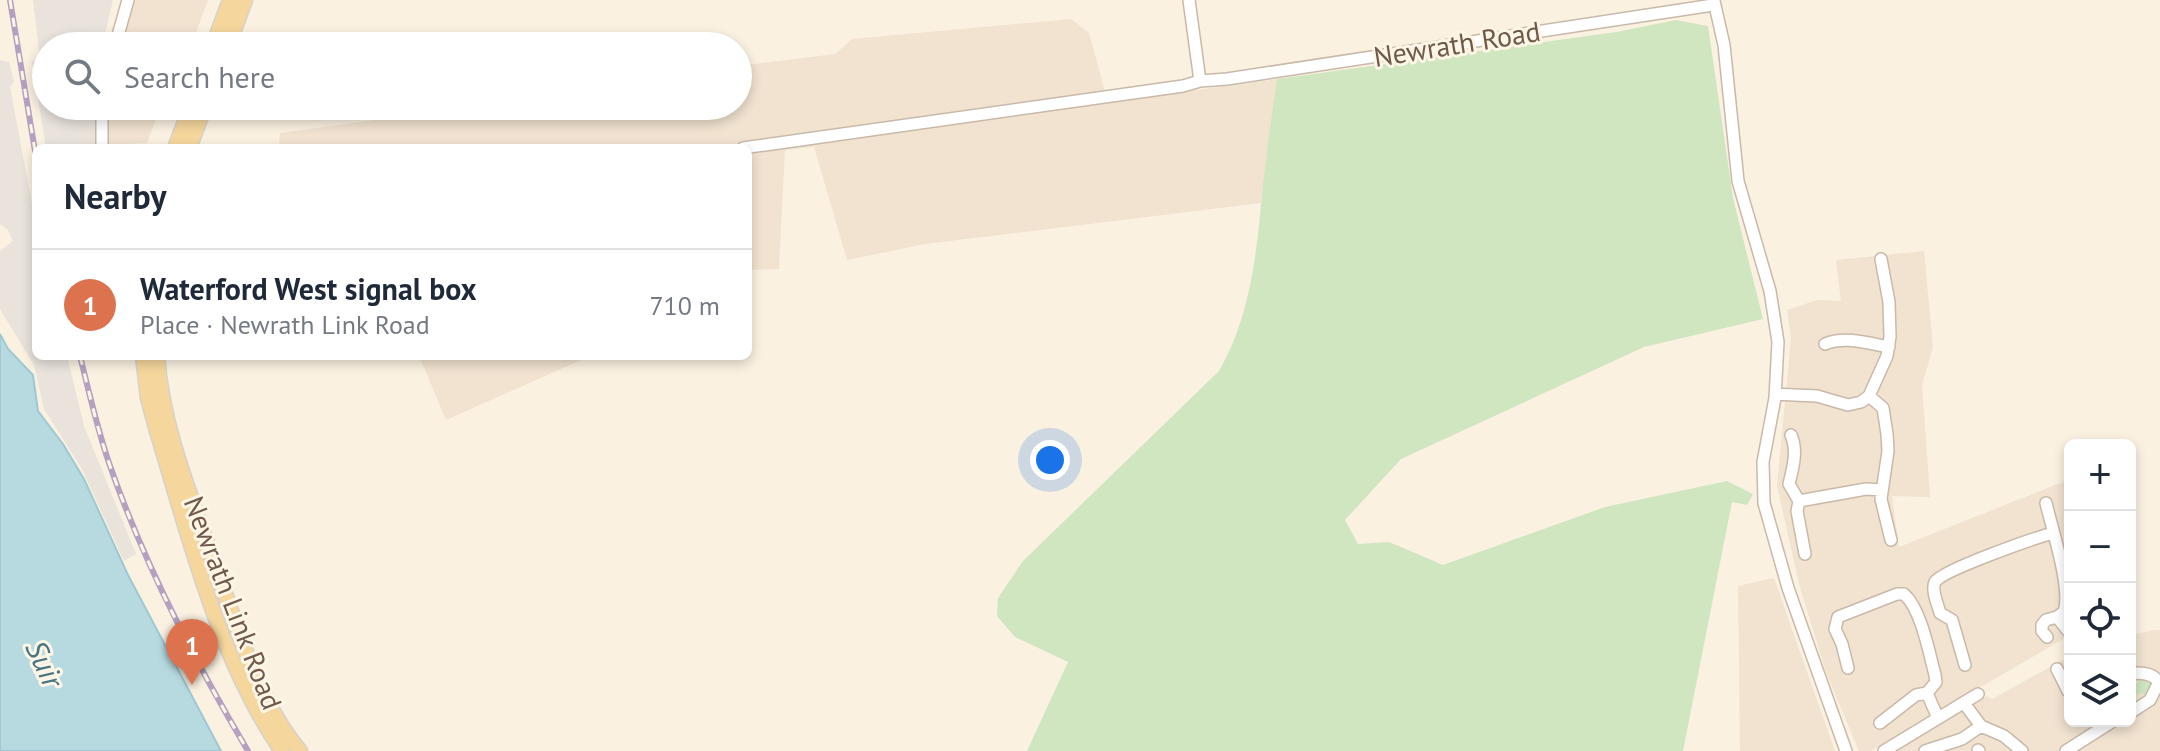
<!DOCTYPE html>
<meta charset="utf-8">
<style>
:root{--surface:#fff;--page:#f2f2f3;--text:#1f2937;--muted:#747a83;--line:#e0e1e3;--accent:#dc734e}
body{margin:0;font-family:"PT Sans",sans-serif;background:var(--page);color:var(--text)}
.controls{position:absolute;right:24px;bottom:24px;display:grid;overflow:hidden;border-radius:12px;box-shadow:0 4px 12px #0003}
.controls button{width:72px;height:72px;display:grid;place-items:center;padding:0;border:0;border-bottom:2px solid var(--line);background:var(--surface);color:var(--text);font:40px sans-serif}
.you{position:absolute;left:1050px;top:460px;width:28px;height:28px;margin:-20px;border:6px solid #fff;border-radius:50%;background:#1a73e8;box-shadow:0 0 0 12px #1a73e833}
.badge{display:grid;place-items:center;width:52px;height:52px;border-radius:50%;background:var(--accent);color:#fff;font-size:26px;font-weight:700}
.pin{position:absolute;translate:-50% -66px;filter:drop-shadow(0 2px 4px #0008)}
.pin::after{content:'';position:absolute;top:42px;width:28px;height:24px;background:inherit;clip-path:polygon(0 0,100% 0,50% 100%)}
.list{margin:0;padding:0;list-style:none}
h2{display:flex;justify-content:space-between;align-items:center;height:104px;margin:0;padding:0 32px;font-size:34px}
h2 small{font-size:26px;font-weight:400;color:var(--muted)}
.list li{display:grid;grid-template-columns:52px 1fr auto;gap:24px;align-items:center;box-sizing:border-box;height:112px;padding:0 32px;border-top:2px solid var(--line)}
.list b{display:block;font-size:30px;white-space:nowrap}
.list p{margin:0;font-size:26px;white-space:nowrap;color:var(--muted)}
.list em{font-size:26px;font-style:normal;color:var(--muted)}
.icon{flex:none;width:44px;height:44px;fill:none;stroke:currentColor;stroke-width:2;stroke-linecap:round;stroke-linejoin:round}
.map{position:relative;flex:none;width:2160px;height:751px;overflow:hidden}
.search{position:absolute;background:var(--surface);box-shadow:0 4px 12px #0003;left:32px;top:32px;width:720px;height:88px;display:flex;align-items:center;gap:20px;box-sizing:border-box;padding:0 28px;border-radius:44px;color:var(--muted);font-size:30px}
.panel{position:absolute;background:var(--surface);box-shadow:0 4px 12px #0003;left:32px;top:144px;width:720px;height:216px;border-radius:12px}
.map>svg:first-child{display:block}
.residential{fill:#f1e3d0}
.industrial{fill:#e9e3dc}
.green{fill:#cfe6c1}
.water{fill:#b7dae1;stroke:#9ec8d2;stroke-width:2}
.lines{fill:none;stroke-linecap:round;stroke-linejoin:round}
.minor-casing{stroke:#c9b9a9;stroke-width:14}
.major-casing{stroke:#d7d1cc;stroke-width:17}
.minor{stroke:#fff;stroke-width:11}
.major{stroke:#f5d79d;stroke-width:14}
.rail-casing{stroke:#b4a1c1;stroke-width:6}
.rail{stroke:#fdf5e6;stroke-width:3;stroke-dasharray:9;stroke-linecap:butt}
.labels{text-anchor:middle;stroke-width:6;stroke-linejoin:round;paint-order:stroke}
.street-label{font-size:28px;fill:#6f594a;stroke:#fdf5e6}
.water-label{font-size:30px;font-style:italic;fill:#467581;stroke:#fdf5e6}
</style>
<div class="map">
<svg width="2160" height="751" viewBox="0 0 2160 751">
<rect width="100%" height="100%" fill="#faf1e1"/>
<!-- residential -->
<path class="residential" d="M 134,0 L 208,0 L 191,46 L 122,46 Z
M 1071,19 L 1089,33 L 1108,102 L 1277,79 L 1261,203 L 925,244 L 847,260 L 814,147 L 785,150 L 779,269 L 748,270 L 748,148 L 279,148 L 280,133 L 458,109 L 494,106 L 738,106 L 738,66 L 835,54 L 852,39 Z
M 107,106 L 167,106 L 165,112 L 159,111 L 147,143 L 108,145 Z
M 1924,251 L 1933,347 L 1922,385 L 1930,497 L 1892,496 L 1899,547 L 2068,480 L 2070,635 L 1871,751 L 1859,751 L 1827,675 L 1800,588 L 1777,486 L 1791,337 L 1787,310 L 1817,300 L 1841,301 L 1836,260 Z
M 419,356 L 590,356 L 446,420 Z
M 1773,578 L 1774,578 L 1835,751 L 1740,751 L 1738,586 Z
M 2154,630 L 2160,630 L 2160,751 L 1893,751 L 1987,696 L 1992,699 L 2070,656 L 2070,721 L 2130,721 L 2130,635 Z"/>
<!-- industrial -->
<path class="industrial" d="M 33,0 L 113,0 L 102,46 L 46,46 L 46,106 L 96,106 L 96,148 L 46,148 L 32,62 L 40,58 Z
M 0,60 L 9,62 L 14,82 L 10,87 L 36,225 L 36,356 L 67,356 L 84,426 L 136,554 L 124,561 L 82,469 L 44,409 L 34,365 L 0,309 L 0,251 L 13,241 L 8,230 L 0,224 Z"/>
<!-- green -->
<path class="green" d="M 1676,20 L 1708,26 L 1733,198 L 1763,319 L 1644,347 L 1401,459 L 1345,520 L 1358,544 L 1389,542 L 1443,565 L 1605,507 L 1727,481 L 1753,494 L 1747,505 L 1732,502 L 1683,751 L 1027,751 L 1068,662 L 1015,637 L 997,616 L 998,598 L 1023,561 L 1219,371 C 1252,314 1257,248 1263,184 C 1267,149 1272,114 1277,79 L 1616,32 Z
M 2138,676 L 2150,679 L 2153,685 L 2147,697 L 2141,692 L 2130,701 L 2130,685 L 2138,683 Z"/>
<!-- water -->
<path class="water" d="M 0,334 L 8,349 L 33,375 L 38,411 L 63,444 L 84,479 L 128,575 L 221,751 L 0,751 Z"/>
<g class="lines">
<defs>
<path id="minor" d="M 1189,0 L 1200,81
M 1714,1 L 1724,45 L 1738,181 L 1770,291 L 1778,342 L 1775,398 L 1763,462 L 1764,503 L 1788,588 L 1846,751
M 115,46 L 128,0
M 102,148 L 102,106
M 743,148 L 1183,86 L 1200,81 L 1227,79 L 1713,5
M 1825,344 C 1845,336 1868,343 1889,347
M 1775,394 L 1817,396 L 1848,405 L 1861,402 L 1869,396 L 1887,356 L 1890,337 L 1889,302 L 1881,259
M 1869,396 L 1883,408 L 1887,434 L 1888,451 L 1881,499 L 1891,540
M 1791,435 C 1798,451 1793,467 1789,484 L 1799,501 L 1797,511 L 1805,554
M 1799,501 L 1866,489 L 1882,490
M 2046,503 C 2052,529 2072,589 2064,612 L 2057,617
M 2057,617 L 2068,631
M 2047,637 L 2042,631 L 2042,625 L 2046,620 L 2057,617
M 1965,665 L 1952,620 L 1940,613 C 1938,605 1931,590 1935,582 C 1942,570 2035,538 2053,533
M 1848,668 L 1842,644 L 1835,629 L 1838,617 L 1897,594 L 1904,594 C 1921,609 1929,652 1935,675 L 1936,682 L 1927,693 L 1938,718
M 2057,669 L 2068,691 L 2070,690
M 2130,674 C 2141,672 2152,673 2159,682 L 2150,700 L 2130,713
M 1964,703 L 1981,726 L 2004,736 L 2022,751
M 1880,723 L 1916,695 L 1927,693
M 1978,750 L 1979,751
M 1884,751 L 1978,694
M 1925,751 L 1962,739 L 1981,726
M 2066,751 L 2113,721"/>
<path id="major" d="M 213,46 L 230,0
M 228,46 L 245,0
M 175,148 L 191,106
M 189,148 L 205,106
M 143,356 L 148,398 L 157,431 C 189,536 219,660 282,751
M 157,356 C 162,429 192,499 216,568 C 238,628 258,702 300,751"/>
</defs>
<!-- minor casing -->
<use href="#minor" class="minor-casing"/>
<!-- major casing -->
<use href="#major" class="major-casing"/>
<!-- minor -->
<use href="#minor" class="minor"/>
<!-- major -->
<use href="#major" class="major"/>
<defs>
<path id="rail" d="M 10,0 L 36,157
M 80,356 C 89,392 97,428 109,463 C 144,564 194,660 248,751"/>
</defs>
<!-- rail casing -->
<use href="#rail" class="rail-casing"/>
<!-- rail -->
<use href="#rail" class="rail"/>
</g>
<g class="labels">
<!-- street labels -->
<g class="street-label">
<text transform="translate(1457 44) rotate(-9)" y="10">Newrath Road</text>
<text transform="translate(233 603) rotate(69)" y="10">Newrath Link Road</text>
</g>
<!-- water labels -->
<g class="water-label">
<text transform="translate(44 664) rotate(65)" y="10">Suir</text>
</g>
</g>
</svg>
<div class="controls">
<button>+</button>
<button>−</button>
<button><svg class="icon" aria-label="locate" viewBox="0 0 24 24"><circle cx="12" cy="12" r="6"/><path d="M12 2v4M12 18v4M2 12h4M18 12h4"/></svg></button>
<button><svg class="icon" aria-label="layers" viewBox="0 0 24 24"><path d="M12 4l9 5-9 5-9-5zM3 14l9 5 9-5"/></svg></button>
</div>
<div class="you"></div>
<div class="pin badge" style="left:192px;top:685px">1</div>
<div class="search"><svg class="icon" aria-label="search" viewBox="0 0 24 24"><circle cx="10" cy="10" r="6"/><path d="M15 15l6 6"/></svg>Search here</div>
<section class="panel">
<h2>Nearby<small></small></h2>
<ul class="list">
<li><span class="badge">1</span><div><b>Waterford West signal box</b><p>Place · Newrath Link Road</p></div><em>710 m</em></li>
</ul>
</section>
</div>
